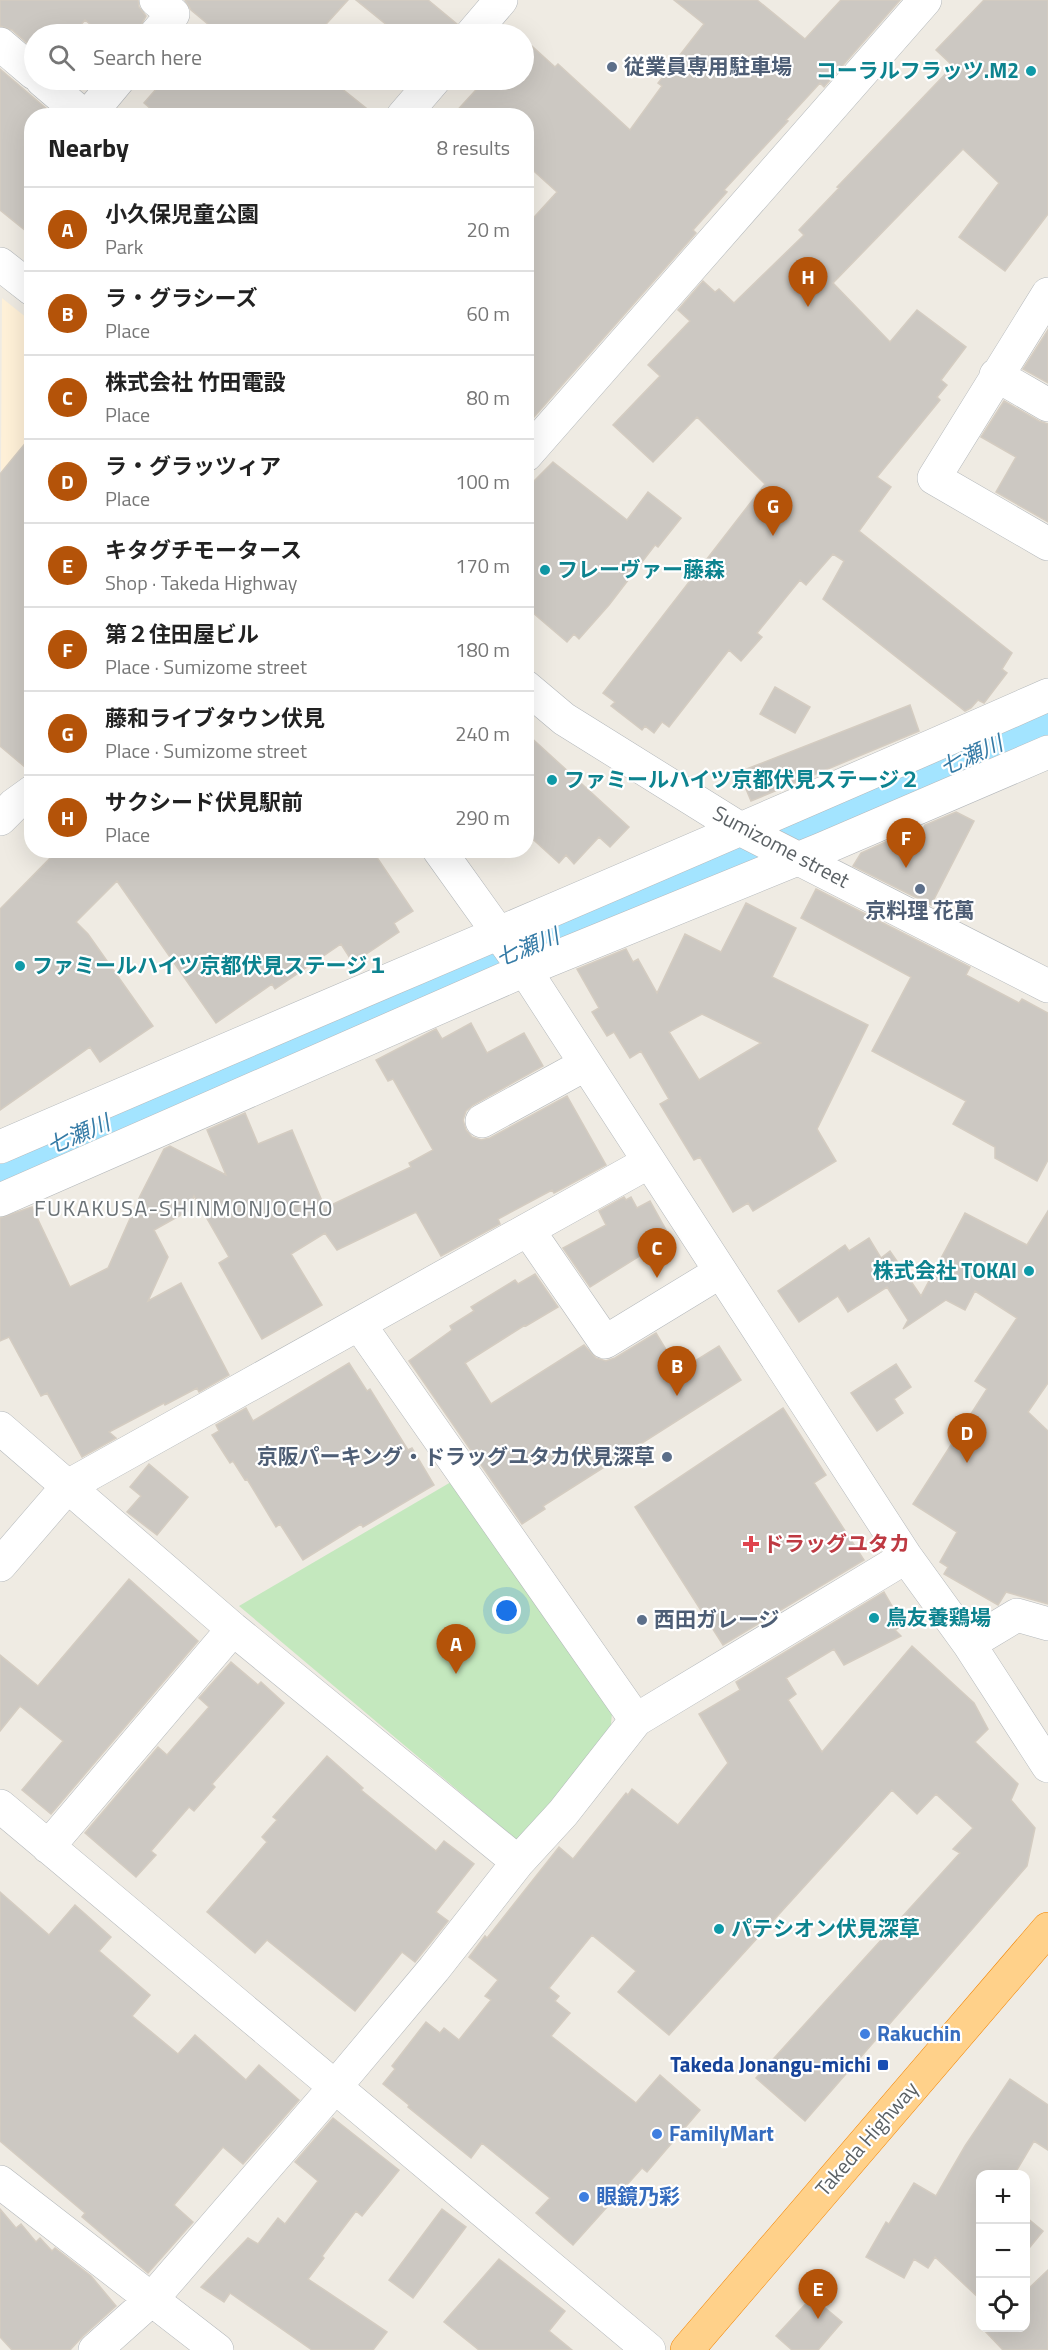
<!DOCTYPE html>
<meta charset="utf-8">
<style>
:root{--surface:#fff;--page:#f2f2f2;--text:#222;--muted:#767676;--line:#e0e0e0;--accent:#b45309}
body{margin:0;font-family:"Titillium Web","Noto Sans JP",sans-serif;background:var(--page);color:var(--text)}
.controls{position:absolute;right:18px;bottom:18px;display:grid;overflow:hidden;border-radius:12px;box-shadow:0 6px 24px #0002}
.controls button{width:54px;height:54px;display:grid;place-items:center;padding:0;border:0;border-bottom:2px solid var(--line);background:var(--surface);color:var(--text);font:30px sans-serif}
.you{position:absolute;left:507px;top:1611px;width:21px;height:21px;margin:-15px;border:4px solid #fff;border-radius:50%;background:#1a73e8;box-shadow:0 0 0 9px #1a73e833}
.badge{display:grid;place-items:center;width:39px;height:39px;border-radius:50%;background:var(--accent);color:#fff;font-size:20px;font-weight:700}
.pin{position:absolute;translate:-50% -50px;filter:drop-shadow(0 2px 3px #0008)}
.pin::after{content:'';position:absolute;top:32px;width:21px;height:18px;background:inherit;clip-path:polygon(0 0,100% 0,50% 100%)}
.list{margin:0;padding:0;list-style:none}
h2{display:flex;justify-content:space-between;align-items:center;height:78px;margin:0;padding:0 24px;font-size:26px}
h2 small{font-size:20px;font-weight:400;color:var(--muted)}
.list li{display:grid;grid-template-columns:39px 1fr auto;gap:18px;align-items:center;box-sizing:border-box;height:84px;padding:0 24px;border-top:2px solid var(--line)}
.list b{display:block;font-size:22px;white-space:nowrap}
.list p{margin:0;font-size:20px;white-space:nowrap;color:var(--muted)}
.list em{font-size:20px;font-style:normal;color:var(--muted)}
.icon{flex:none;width:33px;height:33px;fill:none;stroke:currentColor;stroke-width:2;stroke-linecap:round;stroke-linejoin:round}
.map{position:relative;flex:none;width:1048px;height:2350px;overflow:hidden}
.search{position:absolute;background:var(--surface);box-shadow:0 6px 24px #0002;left:24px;top:24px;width:510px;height:66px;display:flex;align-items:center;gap:15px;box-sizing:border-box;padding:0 21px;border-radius:33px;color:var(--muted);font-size:22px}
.panel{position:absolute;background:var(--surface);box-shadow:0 6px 24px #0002;left:24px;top:108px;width:510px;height:750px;border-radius:24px}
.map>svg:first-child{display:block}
.commercial{fill:#fff1d8}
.green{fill:#c4e8be}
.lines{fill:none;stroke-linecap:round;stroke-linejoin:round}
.river{stroke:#a3e4ff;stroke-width:56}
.building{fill:#ccc8c2;stroke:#d4ccc1;stroke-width:1.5;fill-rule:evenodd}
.minor-casing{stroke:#b4b8bb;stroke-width:34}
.highway-casing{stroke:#f28400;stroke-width:34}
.minor{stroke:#fff;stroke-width:33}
.highway{stroke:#ffd18a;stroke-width:33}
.service-dot{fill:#5c6f8a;stroke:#fff;stroke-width:2}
.culture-dot{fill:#0f9aa8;stroke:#fff;stroke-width:2}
.health-dot{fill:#e0444e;stroke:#fff;stroke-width:2}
.shop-dot{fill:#3f7fe0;stroke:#fff;stroke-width:2}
.transit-dot{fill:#1a4fb4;stroke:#fff;stroke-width:2}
.labels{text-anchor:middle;stroke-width:4.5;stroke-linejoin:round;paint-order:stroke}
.service-label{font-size:21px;font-weight:bold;fill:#4e5e75;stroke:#fff;text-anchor:start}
.culture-label{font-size:21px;font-weight:bold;fill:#0d838f;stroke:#fff;text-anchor:start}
.street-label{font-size:21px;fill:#5b6165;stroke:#fff}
.health-label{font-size:21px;font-weight:bold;fill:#be3a42;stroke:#fff;text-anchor:start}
.shop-label{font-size:21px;font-weight:bold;fill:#366cbe;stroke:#fff;text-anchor:start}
.transit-label{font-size:21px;font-weight:bold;fill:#164399;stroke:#fff;text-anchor:end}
.water-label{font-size:22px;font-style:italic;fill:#357ba6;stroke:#fff}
.neighbourhood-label{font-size:22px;letter-spacing:1.5px;fill:#6c7377;stroke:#fff}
</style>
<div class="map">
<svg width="1048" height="2350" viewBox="0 0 1048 2350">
<rect width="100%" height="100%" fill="#efebe3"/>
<!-- commercial -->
<path class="commercial" d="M 2,298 L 32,322 L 31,634 L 0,658 Z"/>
<!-- green -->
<path class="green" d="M 451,1482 L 613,1702 L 610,1735 L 518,1841 L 239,1606 Z"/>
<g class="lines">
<!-- river -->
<path class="river" d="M 0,1168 L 336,1023 L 646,900 L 821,821 L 840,805 L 853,799 L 886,793 L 1048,720"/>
</g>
<!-- building -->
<path class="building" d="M 0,0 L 138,0 L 139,7 L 146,16 L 136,34 L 102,34 L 85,20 L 73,34 L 34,34 L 34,49 L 12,30 L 0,26 Z
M 185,0 L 348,0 L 318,33 L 320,34 L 220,34 L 191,10 Z
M 356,0 L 428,0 L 457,24 L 454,34 L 398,34 Z
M 674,0 L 757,0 L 805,39 L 841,0 L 900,0 L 824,87 L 820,83 L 786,120 L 788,121 L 724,190 L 727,192 L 693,230 L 696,233 L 526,426 L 526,226 L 557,192 L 526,164 L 526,116 L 452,116 L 485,80 L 524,80 L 524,39 L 555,67 L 558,64 L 630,130 L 662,86 L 658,83 L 704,24 Z
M 984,0 L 1048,0 L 1048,214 L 1005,271 L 959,237 L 999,183 L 963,149 L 833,283 L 890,342 L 917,310 L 966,347 L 941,380 L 947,385 L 937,397 L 940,400 L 877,477 L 891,487 L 859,531 L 1012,653 L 1002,669 L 1007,673 L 984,703 L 978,700 L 971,708 L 965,711 L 823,599 L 844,561 L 833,554 L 806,585 L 800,580 L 757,633 L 762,637 L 741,661 L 729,650 L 669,727 L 662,722 L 654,733 L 645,726 L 642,730 L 611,706 L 615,702 L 603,693 L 765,484 L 697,417 L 653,462 L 613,425 L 660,376 L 648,365 L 690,321 L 678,310 L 703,281 L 715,292 L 719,289 L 734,303 L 804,235 L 799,230 L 839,188 L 837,187 L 953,66 L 936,50 Z
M 0,69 L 55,116 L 32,116 L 32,236 L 0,210 Z
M 164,80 L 331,80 L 376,116 L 159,116 L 144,103 Z
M 1048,330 L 1048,383 L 1023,369 Z
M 1004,401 L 1039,421 L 1048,424 L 1048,522 L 996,492 L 1016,457 L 981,437 Z
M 32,435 L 32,773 L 0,746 L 0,474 Z
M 553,462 L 627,520 L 648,492 L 681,518 L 658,547 L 655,545 L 609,605 L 579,639 L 574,634 L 567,642 L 526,607 L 526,489 Z
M 775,687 L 810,707 L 795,733 L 760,714 Z
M 910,705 L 919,731 L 751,801 L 739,772 Z
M 526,733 L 629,827 L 610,847 L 599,837 L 574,864 L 566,855 L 559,863 L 526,833 Z
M 956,812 L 974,821 L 931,905 L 853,866 L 861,853 L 892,839 L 911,850 L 925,825 Z
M 58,850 L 372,850 L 413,911 L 394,923 L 399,932 L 353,963 L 341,944 L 275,989 L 272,984 L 216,1023 L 117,881 L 76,922 L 88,934 L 153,1026 L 100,1062 L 90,1047 L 0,1110 L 0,909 Z
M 816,889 L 970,967 L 966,975 L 1019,1003 L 1022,999 L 1048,1013 L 1048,1160 L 1037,1181 L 995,1158 L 995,1147 L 953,1124 L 966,1101 L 872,1051 L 911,977 L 801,918 Z
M 746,903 L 796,928 L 772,977 L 868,1025 L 817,1129 L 836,1161 L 753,1211 L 748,1203 L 733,1212 L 700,1157 L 694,1160 L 660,1104 L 669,1099 L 641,1051 L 630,1058 L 614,1032 L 607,1036 L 592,1012 L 599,1008 L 577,969 L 626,949 L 633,962 L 638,959 L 657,993 L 685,934 L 721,952 ZM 702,1014 L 761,1043 L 699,1080 L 669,1032 Z
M 471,1023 L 487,1053 L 524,1033 L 543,1066 L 473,1105 L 466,1111 L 463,1120 L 466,1130 L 472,1137 L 481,1140 L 490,1138 L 567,1096 L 606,1165 L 554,1193 L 552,1190 L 498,1219 L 500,1224 L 441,1256 L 416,1212 L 337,1250 L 325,1233 L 291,1254 L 322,1305 L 262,1339 L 219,1263 L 229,1257 L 194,1196 L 188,1211 L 154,1230 L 168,1257 L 148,1301 L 181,1283 L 229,1375 L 199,1392 L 197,1388 L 165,1405 L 164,1403 L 109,1432 L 116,1438 L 82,1457 L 47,1393 L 41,1396 L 9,1337 L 0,1341 L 0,1218 L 32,1207 L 70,1287 L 108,1268 L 140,1196 L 164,1149 L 170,1146 L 226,1175 L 207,1130 L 245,1113 L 258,1144 L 292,1130 L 325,1208 L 411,1167 L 409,1163 L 433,1150 L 393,1079 L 388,1081 L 376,1060 L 436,1029 L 442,1039 Z
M 624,1197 L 626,1200 L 631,1197 L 637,1208 L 650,1201 L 670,1237 L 590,1287 L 563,1248 L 606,1225 L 599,1211 Z
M 1048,1211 L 1048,1383 L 1028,1412 L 1048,1431 L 1048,1604 L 1006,1592 L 998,1605 L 944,1574 L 948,1567 L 940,1562 L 957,1532 L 913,1504 L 987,1389 L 975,1381 L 1017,1318 L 975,1291 L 965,1310 L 946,1300 L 903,1329 L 908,1320 L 887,1287 L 848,1312 L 838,1296 L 799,1322 L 778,1291 L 845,1245 L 849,1251 L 869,1238 L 881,1258 L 890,1251 L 921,1296 L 965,1213 L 1027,1245 Z
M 535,1274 L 558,1307 L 526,1326 L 525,1325 L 465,1363 L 491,1404 L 584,1345 L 596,1358 L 606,1361 L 615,1358 L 656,1333 L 679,1371 L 719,1346 L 741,1380 L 543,1506 L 545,1509 L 522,1524 L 409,1361 L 452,1330 L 450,1326 L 474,1311 L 471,1307 L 515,1280 L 518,1284 Z
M 349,1363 L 367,1391 L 370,1389 L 408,1450 L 412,1448 L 434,1485 L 363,1527 L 361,1524 L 303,1560 L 280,1524 L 276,1527 L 247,1479 L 245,1480 L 233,1461 L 230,1463 L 212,1435 L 219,1431 L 216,1425 L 246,1408 L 253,1421 Z
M 896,1364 L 911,1387 L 894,1399 L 903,1413 L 877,1431 L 851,1393 Z
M 783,1408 L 826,1475 L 814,1483 L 864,1560 L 723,1645 L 635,1507 Z
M 149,1464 L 188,1497 L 157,1535 L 127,1512 L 141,1496 L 130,1487 Z
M 129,1579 L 198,1641 L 51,1814 L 22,1790 L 63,1741 L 20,1706 L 0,1731 L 0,1655 L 38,1686 Z
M 884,1592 L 903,1625 L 895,1630 L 901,1636 L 844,1665 L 834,1649 L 786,1678 L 796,1694 L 788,1700 L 822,1752 L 912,1646 L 974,1703 L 988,1729 L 975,1742 L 1018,1784 L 1011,1800 L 1035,1828 L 1027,1866 L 805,2121 L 756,2078 L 960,1853 L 953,1849 L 973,1828 L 936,1794 L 917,1814 L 892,1790 L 669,2035 L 618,1992 L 636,1971 L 592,1935 L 549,1988 L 559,1996 L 555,2001 L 570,2013 L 551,2036 L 636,2103 L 660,2075 L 700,2110 L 647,2172 L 642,2168 L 573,2245 L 536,2213 L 550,2198 L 482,2143 L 471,2158 L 408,2107 L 409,2105 L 383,2084 L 395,2069 L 392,2066 L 426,2022 L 440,2033 L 444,2028 L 459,2040 L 491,2000 L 485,1996 L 498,1980 L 469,1957 L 485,1936 L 487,1938 L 559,1847 L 573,1859 L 626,1793 L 628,1795 L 632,1789 L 678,1825 L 728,1763 L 699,1714 L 740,1690 L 736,1682 Z
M 231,1662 L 258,1685 L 261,1682 L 284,1703 L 212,1784 L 215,1787 L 194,1811 L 189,1807 L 151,1851 L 156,1855 L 136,1877 L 85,1833 L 158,1747 L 167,1755 L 209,1707 L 199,1698 Z
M 327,1756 L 363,1788 L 361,1790 L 436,1851 L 444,1841 L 474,1864 L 436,1912 L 448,1921 L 419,1957 L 415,1962 L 402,1952 L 355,2011 L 267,1940 L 255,1953 L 207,1912 L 267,1842 L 262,1837 L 277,1820 L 273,1817 Z
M 0,1892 L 49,1935 L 75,1905 L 111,1937 L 99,1951 L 150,1995 L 132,2016 L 178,2054 L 195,2035 L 246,2080 L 259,2065 L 299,2100 L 243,2164 L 223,2147 L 174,2205 L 193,2222 L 148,2273 L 82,2217 L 85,2213 L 0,2141 Z
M 1010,2079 L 1048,2105 L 1048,2150 L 1034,2141 L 1014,2175 L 981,2175 L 981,2300 L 935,2257 L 928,2268 L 914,2259 L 904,2278 L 866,2257 L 886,2222 L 889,2224 L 914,2183 L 936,2196 L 965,2146 Z
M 333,2118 L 399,2170 L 362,2216 L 356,2211 L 322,2256 L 324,2258 L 308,2279 L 387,2332 L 373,2350 L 312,2350 L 230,2293 L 224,2302 L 201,2287 L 248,2238 L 258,2244 L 278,2218 L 285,2224 L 318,2181 L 295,2162 Z
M 0,2209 L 16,2228 L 21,2224 L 36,2242 L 40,2238 L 52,2251 L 55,2248 L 91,2276 L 116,2306 L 83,2336 L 70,2350 L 12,2350 L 0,2337 Z
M 442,2209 L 466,2227 L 413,2298 L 389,2280 Z
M 1026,2217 L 1043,2231 L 1026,2252 Z
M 499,2259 L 565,2311 L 549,2331 L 572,2350 L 479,2350 L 444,2322 Z
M 1048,2270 L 1048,2350 L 1003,2350 L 983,2329 L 1026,2328 L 1026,2291 Z
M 812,2297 L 842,2322 L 818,2350 L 792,2350 L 776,2336 Z"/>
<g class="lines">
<defs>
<path id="minor" d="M 156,34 L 173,14 L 156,0
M 472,34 L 501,0
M 0,44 L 34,73
M 42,80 L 84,116
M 88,116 L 118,80
M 403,116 L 434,80
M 0,264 L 32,289
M 1048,294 L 934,478 L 1048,544
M 996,375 L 1048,405
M 526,455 L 925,0
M 526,687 L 564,719 L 742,830 L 1048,986
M 0,819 L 14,805 L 32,792
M 439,850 L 525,970 L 906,1557 L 969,1644 L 1048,1766
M 482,1121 L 586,1064
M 0,1147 C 349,996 700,849 1048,695
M 0,1200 L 525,970 L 822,849 L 1048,752
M 528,1230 L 605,1342 L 720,1272
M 359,1324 L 636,1720
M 0,1428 L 233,1629 L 518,1862
M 0,1565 L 68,1486 L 649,1162
M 969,1644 L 1017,1615 L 1048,1624
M 0,1806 L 649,2350
M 48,1847 L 233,1629
M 0,2182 L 217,2350
M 95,2350 L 151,2300 L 335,2087 L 434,1969 L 518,1862 L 563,1813 L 636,1720 L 906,1557"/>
<path id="highway" d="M 687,2350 L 1048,1929"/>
</defs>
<!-- minor casing -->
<use href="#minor" class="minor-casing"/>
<!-- highway casing -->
<use href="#highway" class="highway-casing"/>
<!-- minor -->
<use href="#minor" class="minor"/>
<!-- highway -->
<use href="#highway" class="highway"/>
</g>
<!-- markers -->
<g class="service-dot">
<circle cx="612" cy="67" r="6"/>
<circle cx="920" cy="889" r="6"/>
<circle cx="667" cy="1457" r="6"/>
<circle cx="642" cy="1620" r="6"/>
</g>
<g class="culture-dot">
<circle cx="1031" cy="71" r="6"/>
<circle cx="545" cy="570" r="6"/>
<circle cx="552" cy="780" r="6"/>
<circle cx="20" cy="966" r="6"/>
<circle cx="1029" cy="1271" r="6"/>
<circle cx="874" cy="1618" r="6"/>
<circle cx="719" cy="1929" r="6"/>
</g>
<path class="health-dot" d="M748 1535h6v6h6v6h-6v6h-6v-6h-6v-6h6z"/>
<g class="shop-dot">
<circle cx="865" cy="2034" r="6"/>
<circle cx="657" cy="2134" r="6"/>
<circle cx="584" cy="2197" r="6"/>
</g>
<rect class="transit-dot" x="877" y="2059" width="12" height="12" rx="3"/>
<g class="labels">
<!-- service labels -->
<g class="service-label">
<text x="624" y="74">従業員専用駐車場</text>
<text x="920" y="918" text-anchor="middle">京料理 花萬</text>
<text x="655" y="1464" text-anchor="end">京阪パーキング・ドラッグユタカ伏見深草</text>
<text x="654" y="1627">西田ガレージ</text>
</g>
<!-- culture labels -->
<g class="culture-label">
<text x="1019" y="78" text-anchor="end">コーラルフラッツ.M2</text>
<text x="557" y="577">フレーヴァー藤森</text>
<text x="564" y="787">ファミールハイツ京都伏見ステージ２</text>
<text x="32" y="973">ファミールハイツ京都伏見ステージ１</text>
<text x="1017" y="1278" text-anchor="end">株式会社 TOKAI</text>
<text x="886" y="1625">鳥友養鶏場</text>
<text x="731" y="1936">パテシオン伏見深草</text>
</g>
<!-- street labels -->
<g class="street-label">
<text transform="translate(781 847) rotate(28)" y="7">Sumizome street</text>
<text transform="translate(867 2139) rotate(-49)" y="7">Takeda Highway</text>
</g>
<!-- health labels -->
<g class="health-label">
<text x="763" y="1551">ドラッグユタカ</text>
</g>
<!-- shop labels -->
<g class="shop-label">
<text x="877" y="2041">Rakuchin</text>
<text x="669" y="2141">FamilyMart</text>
<text x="596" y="2204">眼鏡乃彩</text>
</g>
<!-- transit labels -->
<g class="transit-label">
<text x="871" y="2072">Takeda Jonangu-michi</text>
</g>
<!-- water labels -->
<g class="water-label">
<text transform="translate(971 755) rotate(-24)" y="8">七瀬川</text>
<text transform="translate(527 947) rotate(-22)" y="8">七瀬川</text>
<text transform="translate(78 1134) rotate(-23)" y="8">七瀬川</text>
</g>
<!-- neighbourhood labels -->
<g class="neighbourhood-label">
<text x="184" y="1216">FUKAKUSA-SHINMONJOCHO</text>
</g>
</g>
</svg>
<div class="controls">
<button>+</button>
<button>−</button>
<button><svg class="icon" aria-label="locate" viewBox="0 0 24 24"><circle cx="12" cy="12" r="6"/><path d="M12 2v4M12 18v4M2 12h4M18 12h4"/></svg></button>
</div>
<div class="you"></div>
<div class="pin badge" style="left:456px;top:1674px">A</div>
<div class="pin badge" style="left:677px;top:1396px">B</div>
<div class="pin badge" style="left:657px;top:1278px">C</div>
<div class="pin badge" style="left:967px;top:1463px">D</div>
<div class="pin badge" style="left:818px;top:2319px">E</div>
<div class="pin badge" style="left:906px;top:868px">F</div>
<div class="pin badge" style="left:773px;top:536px">G</div>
<div class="pin badge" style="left:808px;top:307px">H</div>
<div class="search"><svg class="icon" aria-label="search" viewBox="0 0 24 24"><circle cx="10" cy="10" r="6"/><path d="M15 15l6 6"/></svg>Search here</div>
<section class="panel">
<h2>Nearby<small>8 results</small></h2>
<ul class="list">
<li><span class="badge">A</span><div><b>小久保児童公園</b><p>Park</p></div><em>20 m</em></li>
<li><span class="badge">B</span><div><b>ラ・グラシーズ</b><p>Place</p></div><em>60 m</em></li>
<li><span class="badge">C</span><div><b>株式会社 竹田電設</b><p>Place</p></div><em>80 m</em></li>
<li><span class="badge">D</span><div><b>ラ・グラッツィア</b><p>Place</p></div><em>100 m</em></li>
<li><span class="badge">E</span><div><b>キタグチモータース</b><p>Shop · Takeda Highway</p></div><em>170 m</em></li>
<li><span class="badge">F</span><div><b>第２住田屋ビル</b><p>Place · Sumizome street</p></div><em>180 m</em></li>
<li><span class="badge">G</span><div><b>藤和ライブタウン伏見</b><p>Place · Sumizome street</p></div><em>240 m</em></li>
<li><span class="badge">H</span><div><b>サクシード伏見駅前</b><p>Place</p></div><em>290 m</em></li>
</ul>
</section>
</div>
